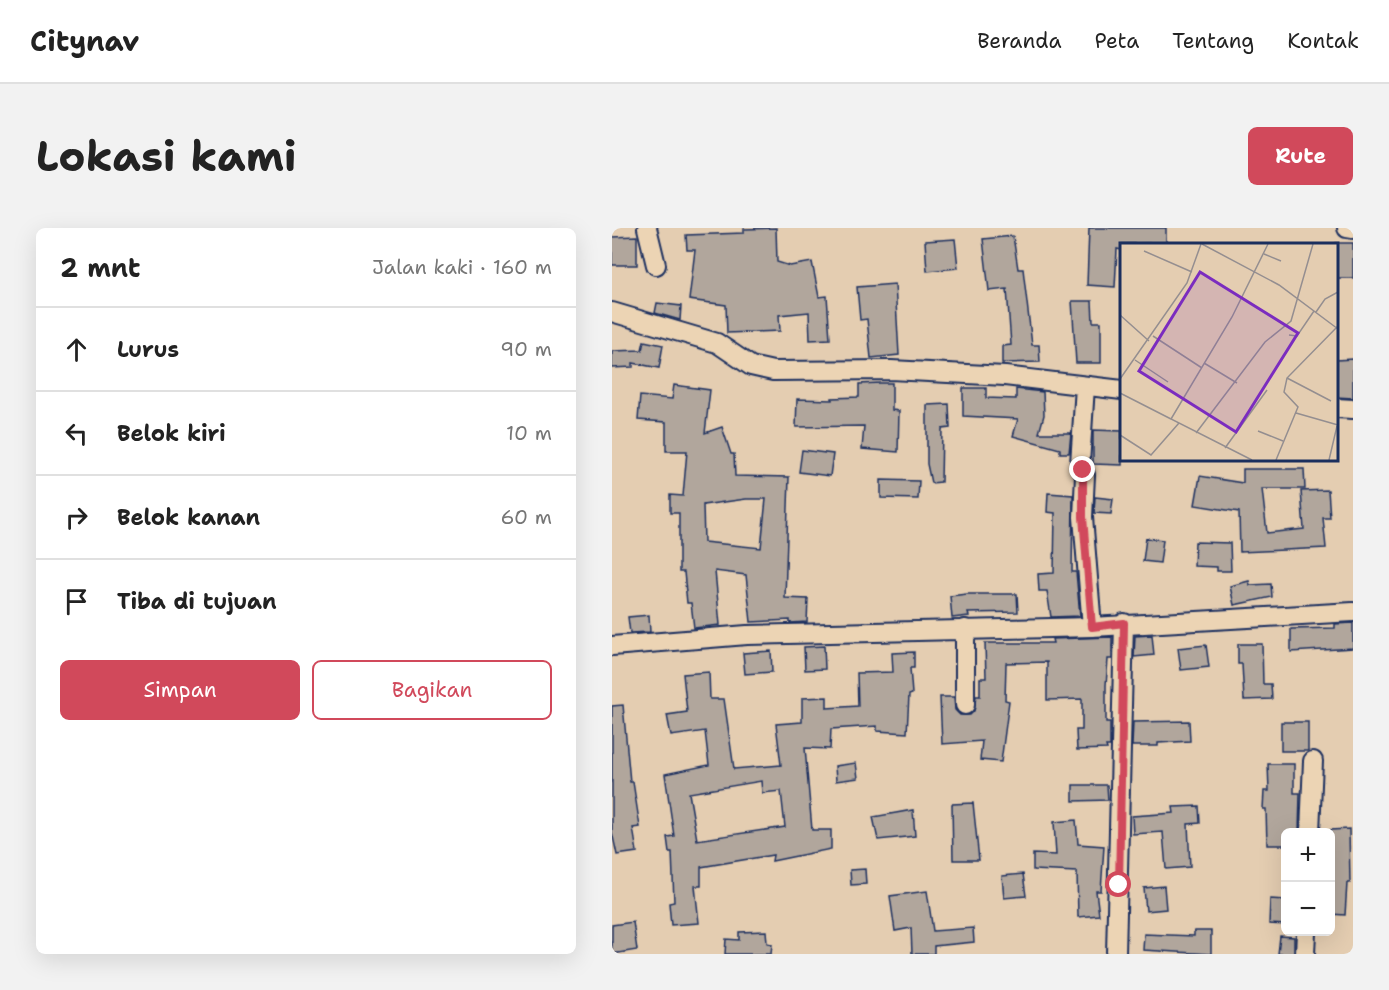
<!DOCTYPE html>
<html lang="id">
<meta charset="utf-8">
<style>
:root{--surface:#fff;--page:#f2f2f2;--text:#222;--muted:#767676;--line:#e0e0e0;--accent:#d1495b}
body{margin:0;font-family:"Shantell Sans",sans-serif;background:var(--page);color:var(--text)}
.controls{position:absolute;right:18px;bottom:18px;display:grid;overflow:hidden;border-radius:9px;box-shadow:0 6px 24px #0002}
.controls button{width:54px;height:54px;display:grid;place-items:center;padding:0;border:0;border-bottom:2px solid var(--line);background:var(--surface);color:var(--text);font:30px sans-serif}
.stop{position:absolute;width:18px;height:18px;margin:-14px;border:4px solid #d1495b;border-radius:50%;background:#fff}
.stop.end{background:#d1495b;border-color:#fff;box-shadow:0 2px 6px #0008}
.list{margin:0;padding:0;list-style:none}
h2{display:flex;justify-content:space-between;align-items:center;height:78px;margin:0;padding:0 24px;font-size:26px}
h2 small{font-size:20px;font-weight:400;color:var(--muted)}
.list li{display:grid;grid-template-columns:39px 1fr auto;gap:18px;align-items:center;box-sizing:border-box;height:84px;padding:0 24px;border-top:2px solid var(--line)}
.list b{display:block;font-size:22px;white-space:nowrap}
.list em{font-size:20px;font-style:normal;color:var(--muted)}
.actions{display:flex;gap:12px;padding:18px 24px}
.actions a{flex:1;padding:14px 0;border:2px solid var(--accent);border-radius:9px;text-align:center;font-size:21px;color:var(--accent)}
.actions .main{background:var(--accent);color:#fff}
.icon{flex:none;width:33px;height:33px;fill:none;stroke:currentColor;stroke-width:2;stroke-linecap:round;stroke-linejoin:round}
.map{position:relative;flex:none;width:741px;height:726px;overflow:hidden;border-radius:9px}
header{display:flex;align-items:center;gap:36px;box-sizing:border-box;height:84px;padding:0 30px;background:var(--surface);border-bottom:2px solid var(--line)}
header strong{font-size:28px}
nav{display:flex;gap:33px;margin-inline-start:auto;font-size:21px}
.intro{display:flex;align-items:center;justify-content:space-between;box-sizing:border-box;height:144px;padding:0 36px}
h1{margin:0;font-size:42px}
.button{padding:15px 27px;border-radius:9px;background:var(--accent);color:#fff;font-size:21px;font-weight:700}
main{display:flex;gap:36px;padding:0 36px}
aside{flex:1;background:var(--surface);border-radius:9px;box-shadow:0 6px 24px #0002}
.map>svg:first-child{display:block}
.building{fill:#b1a69c;stroke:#1b2f5e;stroke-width:1.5;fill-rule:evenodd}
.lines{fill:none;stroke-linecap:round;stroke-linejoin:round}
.minor-casing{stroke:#1b2f5e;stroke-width:22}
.minor{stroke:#ecd4b4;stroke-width:18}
.route{stroke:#d1495b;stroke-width:8}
.inset-road{fill:none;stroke:#948e90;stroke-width:1.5}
.view{fill:#7b2cbf;fill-opacity:0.15;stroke:#7b2cbf;stroke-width:3}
.inset-edge{fill:none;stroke:#1b2f5e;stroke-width:3}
</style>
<header>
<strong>Citynav</strong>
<nav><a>Beranda</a><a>Peta</a><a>Tentang</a><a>Kontak</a></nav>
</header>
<div class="intro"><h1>Lokasi kami</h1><a class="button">Rute</a></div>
<main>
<aside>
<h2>2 mnt<small>Jalan kaki · 160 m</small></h2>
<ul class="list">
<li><svg class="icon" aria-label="ahead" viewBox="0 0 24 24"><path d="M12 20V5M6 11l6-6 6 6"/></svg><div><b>Lurus</b></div><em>90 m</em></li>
<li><svg class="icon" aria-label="left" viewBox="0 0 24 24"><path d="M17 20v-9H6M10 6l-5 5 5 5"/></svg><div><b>Belok kiri</b></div><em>10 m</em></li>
<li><svg class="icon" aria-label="right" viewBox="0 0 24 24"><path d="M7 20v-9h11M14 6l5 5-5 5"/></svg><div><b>Belok kanan</b></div><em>60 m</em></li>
<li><svg class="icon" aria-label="arrive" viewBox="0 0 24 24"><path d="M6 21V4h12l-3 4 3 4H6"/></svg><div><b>Tiba di tujuan</b></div></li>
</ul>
<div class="actions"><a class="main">Simpan</a><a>Bagikan</a></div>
</aside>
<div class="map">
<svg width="741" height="726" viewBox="0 0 741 726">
<rect width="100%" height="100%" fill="#e4cdb1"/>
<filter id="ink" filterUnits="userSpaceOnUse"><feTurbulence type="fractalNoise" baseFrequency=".0167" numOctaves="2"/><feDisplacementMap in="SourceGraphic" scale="12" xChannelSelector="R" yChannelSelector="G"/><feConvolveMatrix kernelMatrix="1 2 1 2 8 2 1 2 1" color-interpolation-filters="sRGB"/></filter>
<g filter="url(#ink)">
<!-- building -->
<path class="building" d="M 164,0 L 165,34 L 178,38 L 200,34 L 207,69 L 215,68 L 218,111 L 198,112 L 197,84 L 167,87 L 168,103 L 115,105 L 114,77 L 77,72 L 83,22 L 75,22 L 74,7 L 132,5 L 132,1 Z
M 477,0 L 554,0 L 554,15 L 510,16 L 510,22 L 505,21 L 503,59 L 475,57 Z
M 25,8 L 25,37 L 0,37 L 0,9 Z
M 401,8 L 406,41 L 411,41 L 420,117 L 427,117 L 428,134 L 390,135 L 390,118 L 399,117 L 395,61 L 377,63 L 371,11 Z
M 343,11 L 346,40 L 315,43 L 313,13 Z
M 724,15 L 741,15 L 741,50 L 724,50 Z
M 283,56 L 287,127 L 259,130 L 255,91 L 248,92 L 245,59 Z
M 460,73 L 480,73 L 481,94 L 489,94 L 489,135 L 464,135 Z
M 45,75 L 69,78 L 68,92 L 43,85 Z
M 32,113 L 51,117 L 47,140 L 21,135 L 21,139 L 0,140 L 0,123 L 30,122 Z
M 741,131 L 741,170 L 724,169 L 724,132 Z
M 268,155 L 280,155 L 280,182 L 287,183 L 286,224 L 250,221 L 252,198 L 184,199 L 185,171 L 220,172 L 220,170 L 247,169 L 247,156 Z
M 62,157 L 98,162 L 93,205 L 110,199 L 119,226 L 122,226 L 123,248 L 177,249 L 173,370 L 196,371 L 195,394 L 178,395 L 178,392 L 139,394 L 134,347 L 103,343 L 108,397 L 82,400 L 79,375 L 75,375 L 72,344 L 67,344 L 67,285 L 58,285 L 58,267 L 71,268 L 75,223 L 54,223 L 54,194 L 26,192 L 28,168 L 60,171 ZM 134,271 L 154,271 L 149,320 L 92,314 L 91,277 Z
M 351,160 L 374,160 L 374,170 L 404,171 L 404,161 L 431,164 L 432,187 L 427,205 L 459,205 L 457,225 L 448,225 L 448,221 L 401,208 L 406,191 L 351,188 Z
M 337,176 L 338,200 L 330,201 L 329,254 L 319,255 L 315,236 L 315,177 Z
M 481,202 L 510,203 L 510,237 L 481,236 Z
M 190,222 L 221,226 L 218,248 L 187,244 Z
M 631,241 L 692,241 L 693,261 L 650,261 L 655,305 L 692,301 L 689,263 L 716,262 L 718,290 L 711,290 L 714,320 L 628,324 L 627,284 L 583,277 L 588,248 L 631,255 Z
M 269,252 L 307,253 L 306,271 L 269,270 Z
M 436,265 L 461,267 L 460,344 L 464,344 L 468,388 L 439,389 L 435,363 L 427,363 L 426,346 L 442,345 L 443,285 L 435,284 Z
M 483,269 L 501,271 L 499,286 L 482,285 Z
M 534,310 L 551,312 L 548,335 L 531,333 Z
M 583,314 L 618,315 L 619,343 L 605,343 L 605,339 L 582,338 Z
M 637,353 L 638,357 L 659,356 L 660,369 L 622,377 L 618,358 Z
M 355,366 L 405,366 L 406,384 L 356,385 L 357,388 L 340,390 L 338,368 Z
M 37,387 L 38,404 L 18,405 L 16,389 Z
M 741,395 L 741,420 L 679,424 L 679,401 L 723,400 L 723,396 Z
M 540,407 L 542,427 L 522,429 L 523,408 Z
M 500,409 L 500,431 L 496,431 L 494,457 L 494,494 L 498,494 L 498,518 L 494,518 L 495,521 L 465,522 L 464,502 L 470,502 L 470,471 L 435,472 L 435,434 L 394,435 L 393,472 L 397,473 L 389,534 L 368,532 L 370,513 L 330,516 L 328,469 L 342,469 L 343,482 L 348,487 L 358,487 L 362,483 L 364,468 L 368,468 L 368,450 L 374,450 L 373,415 L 441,415 L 440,411 Z
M 626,416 L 650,416 L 651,456 L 659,456 L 660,471 L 632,472 L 630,436 L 626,436 Z
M 594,417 L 597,439 L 569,442 L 566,420 Z
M 212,418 L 213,441 L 193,442 L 192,419 Z
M 159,423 L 160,444 L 133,446 L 131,425 Z
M 302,424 L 302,440 L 298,440 L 300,466 L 297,467 L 295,505 L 265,503 L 265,498 L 219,501 L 218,521 L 193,520 L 200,602 L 219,602 L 219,621 L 160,633 L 161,627 L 89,639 L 89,658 L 83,658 L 87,695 L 59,697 L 57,675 L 62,674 L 60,624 L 57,624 L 55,609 L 62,608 L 53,546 L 97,537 L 93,503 L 59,508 L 55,487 L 75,484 L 71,446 L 97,444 L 98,471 L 112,471 L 122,541 L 169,537 L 164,496 L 190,494 L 190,470 L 215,469 L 215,480 L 246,478 L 245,445 L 281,444 L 280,425 ZM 149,553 L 150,565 L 169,563 L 173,599 L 85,612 L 77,565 Z
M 11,477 L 18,554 L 21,554 L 28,599 L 21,600 L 25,624 L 5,627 L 0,604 L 0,478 Z
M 577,493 L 578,513 L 546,515 L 546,518 L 520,518 L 521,494 Z
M 669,494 L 696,494 L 696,523 L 669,523 Z
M 244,535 L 246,550 L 224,553 L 223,538 Z
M 656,536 L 682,536 L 682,565 L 688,565 L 687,604 L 674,604 L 674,617 L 655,617 L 654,581 L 651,581 L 652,563 L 657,563 Z
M 461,557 L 495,557 L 496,572 L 461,573 Z
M 361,575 L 367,632 L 341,632 L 340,576 Z
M 587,578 L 588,595 L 576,596 L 578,639 L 554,641 L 551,604 L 521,606 L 520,588 L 562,585 L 561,579 Z
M 301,582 L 303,608 L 266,612 L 261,589 Z
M 464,592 L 466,616 L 492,618 L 489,663 L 484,663 L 487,687 L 466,689 L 465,644 L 421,642 L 421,626 L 444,627 L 442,594 Z
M 737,601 L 738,655 L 735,655 L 733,687 L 718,686 L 718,602 Z
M 253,641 L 254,656 L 239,657 L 238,642 Z
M 411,646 L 414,668 L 392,670 L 390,648 Z
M 552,658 L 554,681 L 534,683 L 532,660 Z
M 315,663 L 321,703 L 361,700 L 362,714 L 322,718 L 322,726 L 300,726 L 299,700 L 283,703 L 278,668 Z
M 658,671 L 674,672 L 674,697 L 657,696 Z
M 21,694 L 25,722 L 0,726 L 0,697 Z
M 154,703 L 155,715 L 160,716 L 159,726 L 113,726 L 114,711 L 127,712 L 127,704 Z
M 582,703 L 599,703 L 599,726 L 531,722 L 532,706 L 582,708 Z
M 668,708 L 682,709 L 682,726 L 666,726 Z"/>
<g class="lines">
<defs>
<path id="minor" d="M 35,0 L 44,37
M 735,0 L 741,1
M 0,84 L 105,115 L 139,138 L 161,143 L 279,142 L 393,148 L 510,162
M 473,158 L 468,236 L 473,247 L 471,289 L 480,399
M 724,180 L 741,181
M 353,401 L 353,477
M 0,418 L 135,407 L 480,399 L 741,384
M 698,604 L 701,533
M 504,726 L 512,395
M 693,726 L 694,704"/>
</defs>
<!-- minor casing -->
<use href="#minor" class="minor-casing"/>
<!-- minor -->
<use href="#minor" class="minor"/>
</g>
</g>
<g class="lines" filter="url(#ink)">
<!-- route -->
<path class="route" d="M 471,242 L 471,289 L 480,399 L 512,395 L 507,657"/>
</g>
<!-- overview -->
<g transform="translate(508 15)">
<rect width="218" height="218" fill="#e4cdb1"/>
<path class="inset-road" d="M 82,1 L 159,42 L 218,86M 24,8 L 72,29M 144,11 L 161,18M 196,69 L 205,56 L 218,49M 0,72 L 29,98M 169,92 L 177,93 L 194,68M 33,93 L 82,125M 15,117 L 48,139M 84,120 L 117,140M 167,135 L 211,158M 0,136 L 67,40 L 81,1M 0,150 L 51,176M 176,170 L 218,182M 138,188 L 163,198M 76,190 L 145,99 L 171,78 L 193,1M 0,192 L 31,212 L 59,180M 105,205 L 147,147M 132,217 L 51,176 L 112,74 L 148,1M 156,217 L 178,164 L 164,149 L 167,135 L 218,83M 209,217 L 217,183"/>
<path class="view" d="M 80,29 L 178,90 L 116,189 L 19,128 Z"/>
<rect width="218" height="218" class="inset-edge"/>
</g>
</svg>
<div class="controls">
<button>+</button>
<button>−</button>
</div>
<div class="stop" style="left:507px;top:657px"></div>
<div class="stop end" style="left:471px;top:242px"></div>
</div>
</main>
